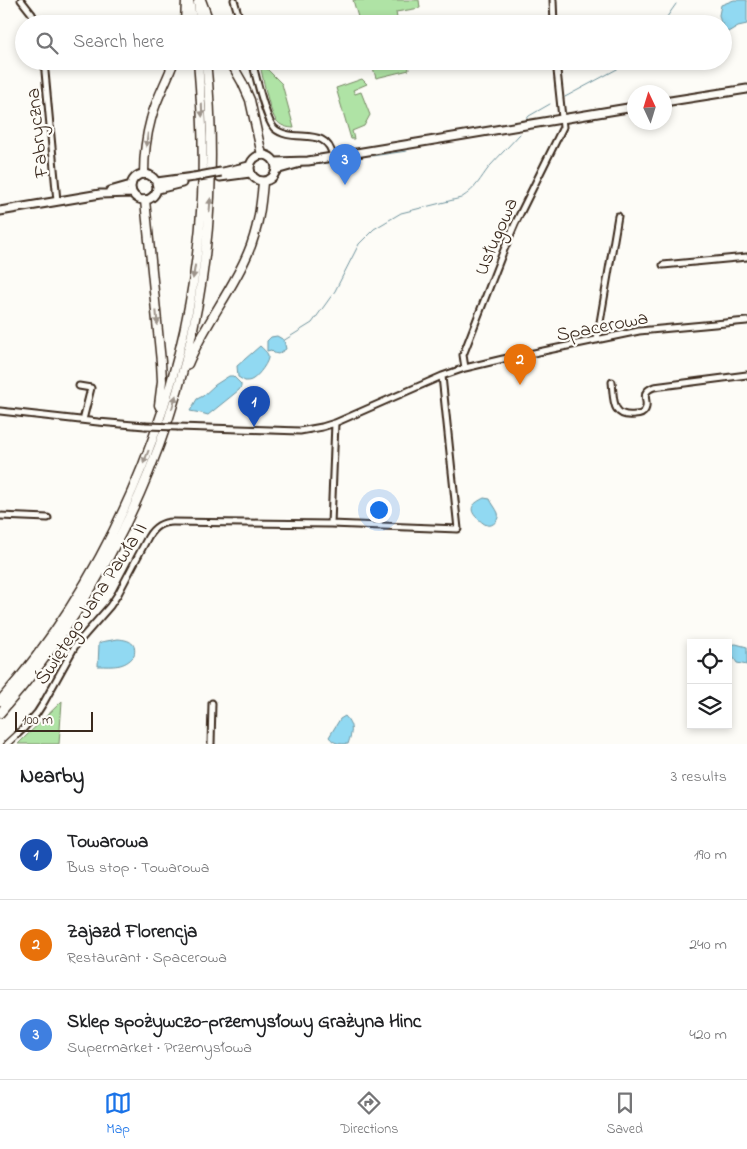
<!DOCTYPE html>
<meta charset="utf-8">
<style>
:root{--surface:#fff;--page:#f6f6f6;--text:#202124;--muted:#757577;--line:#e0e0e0;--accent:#1a73e8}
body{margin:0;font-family:"Indie Flower",sans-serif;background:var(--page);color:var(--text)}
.controls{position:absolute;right:15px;bottom:15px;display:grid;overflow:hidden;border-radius:0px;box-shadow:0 2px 8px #0003}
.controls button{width:45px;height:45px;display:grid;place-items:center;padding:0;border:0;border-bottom:1px solid var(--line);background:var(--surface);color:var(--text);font:25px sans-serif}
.compass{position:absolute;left:627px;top:85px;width:45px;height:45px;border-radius:50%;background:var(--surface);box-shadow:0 2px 8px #0003;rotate:356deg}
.scale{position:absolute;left:15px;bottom:12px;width:78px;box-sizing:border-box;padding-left:5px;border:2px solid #3b2a1e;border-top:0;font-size:14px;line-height:18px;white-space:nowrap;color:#3b2a1e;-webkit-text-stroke:4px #fdfcf7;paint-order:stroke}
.you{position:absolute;left:378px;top:509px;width:18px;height:18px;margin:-12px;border:4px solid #fff;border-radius:50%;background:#1a73e8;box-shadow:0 0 0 8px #1a73e833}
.badge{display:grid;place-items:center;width:32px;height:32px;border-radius:50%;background:var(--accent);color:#fff;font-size:16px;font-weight:700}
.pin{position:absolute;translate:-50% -41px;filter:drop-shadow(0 1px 2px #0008)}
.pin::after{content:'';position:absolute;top:26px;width:18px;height:15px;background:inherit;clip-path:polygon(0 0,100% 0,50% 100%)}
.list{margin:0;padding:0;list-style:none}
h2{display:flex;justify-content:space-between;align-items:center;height:65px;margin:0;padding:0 20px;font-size:21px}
h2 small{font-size:16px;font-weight:400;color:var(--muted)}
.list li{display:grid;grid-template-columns:32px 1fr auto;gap:15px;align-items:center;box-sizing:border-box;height:90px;padding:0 20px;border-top:1px solid var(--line)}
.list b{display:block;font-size:19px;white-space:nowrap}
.list p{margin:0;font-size:16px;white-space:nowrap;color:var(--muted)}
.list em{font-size:16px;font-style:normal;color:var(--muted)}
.icon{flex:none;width:28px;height:28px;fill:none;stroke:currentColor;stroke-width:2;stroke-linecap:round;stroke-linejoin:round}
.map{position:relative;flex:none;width:747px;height:744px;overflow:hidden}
.search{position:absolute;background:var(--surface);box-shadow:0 2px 8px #0003;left:15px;right:15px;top:15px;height:55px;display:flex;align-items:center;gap:12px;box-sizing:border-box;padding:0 18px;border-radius:28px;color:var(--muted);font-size:19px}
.sheet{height:335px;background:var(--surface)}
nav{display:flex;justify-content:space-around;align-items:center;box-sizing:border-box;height:70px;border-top:1px solid var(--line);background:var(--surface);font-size:14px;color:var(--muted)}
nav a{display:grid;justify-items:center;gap:2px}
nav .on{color:var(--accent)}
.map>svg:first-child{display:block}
.green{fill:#afe3a5;stroke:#758662}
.water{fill:#91d9f2;stroke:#6f939d}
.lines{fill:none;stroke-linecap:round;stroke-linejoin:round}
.stream{stroke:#6f939d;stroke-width:1}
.street-casing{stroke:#3b2a1e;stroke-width:9}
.secondary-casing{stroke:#3b2a1e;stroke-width:11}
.primary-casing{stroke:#3b2a1e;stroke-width:11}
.street{stroke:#fdfcf7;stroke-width:5}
.secondary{stroke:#fdfcf7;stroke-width:7}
.primary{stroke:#fdfcf7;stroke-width:8}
.street-bridge-casing{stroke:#3b2a1e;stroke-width:9;stroke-linecap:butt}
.secondary-bridge-casing{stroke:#3b2a1e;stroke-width:11;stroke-linecap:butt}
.street-bridge{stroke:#fdfcf7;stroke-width:5}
.secondary-bridge{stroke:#fdfcf7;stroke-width:7}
.oneway{fill:#9c938a}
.labels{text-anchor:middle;stroke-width:4.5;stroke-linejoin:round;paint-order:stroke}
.street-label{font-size:20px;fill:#3b2a1e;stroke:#fdfcf7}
</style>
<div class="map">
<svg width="747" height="744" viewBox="0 0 747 744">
<rect width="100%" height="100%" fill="#fdfcf7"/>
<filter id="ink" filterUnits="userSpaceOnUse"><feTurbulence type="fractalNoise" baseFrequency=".02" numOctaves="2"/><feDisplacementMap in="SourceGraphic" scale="10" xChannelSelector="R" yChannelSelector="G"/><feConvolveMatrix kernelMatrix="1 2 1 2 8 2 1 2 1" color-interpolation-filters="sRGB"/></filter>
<g filter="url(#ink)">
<!-- green -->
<path class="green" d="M 353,0 L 419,0 L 420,8 L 396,12 L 398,24 L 360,24 Z
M 259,61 L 282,84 L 294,128 C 288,128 280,126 276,120 C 268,109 263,76 259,61 Z
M 371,61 L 408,61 L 409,70 L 376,78 Z
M 362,79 L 367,84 L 353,90 L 355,94 L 361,92 L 370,115 L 364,126 L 352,131 L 354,139 L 351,139 L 336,88 Z
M 62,701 L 59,744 L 18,744 L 21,741 Z"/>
<!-- water -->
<path class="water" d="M 734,0 L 747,0 L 747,24 L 738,26 L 728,32 L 723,30 L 723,24 L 721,24 L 719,15 L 721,5 Z
M 277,336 L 284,340 L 286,349 L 278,354 L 274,353 L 271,350 L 267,351 L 267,341 L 271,337 Z
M 260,346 C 263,349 267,352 268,355 C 270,361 258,376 253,379 C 250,381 248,381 245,381 L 238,377 L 237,366 Z
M 229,376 L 233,376 L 241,384 L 241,387 L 239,390 L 208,415 L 201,413 L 190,411 L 197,399 L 203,396 L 215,385 Z
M 484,498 L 490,499 C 492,504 496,508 498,513 C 500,519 493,527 487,525 C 483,524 480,520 477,518 C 467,508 474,503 484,498 Z
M 118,639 C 130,640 137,643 134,656 C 124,668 113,666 98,666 L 99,643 L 101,642 Z
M 736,644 L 747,647 L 747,665 L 737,663 L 728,649 L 728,645 Z
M 345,716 C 354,726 352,732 348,744 C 340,744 334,744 329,737 L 340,719 Z"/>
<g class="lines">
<!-- stream -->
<path class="stream" d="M 662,24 L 676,4
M 565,97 L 632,61
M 525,121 L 529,116 L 550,104
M 372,156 L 407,151
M 338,161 L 363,157
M 313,165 L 329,163
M 283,341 L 312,323 L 335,291 L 359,244 L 374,229 L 401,213 L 461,198 C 477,188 479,180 490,166 C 500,155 510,145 520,134"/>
<defs>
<path id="street" d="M 21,0 L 32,14 L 37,24
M 234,0 L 241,24
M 553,0 L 554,24
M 44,61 L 57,201
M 252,61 C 256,76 265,118 274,128 C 292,145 327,124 333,157
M 663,265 L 747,257
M 597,340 L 618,216
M 465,368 L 463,355 L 503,252 L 515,224 L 563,127 L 556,61
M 612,382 C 614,399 611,418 635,415 C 638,415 643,414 645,410 C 650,401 638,393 654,387 L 747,375
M 79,386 L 91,388 L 83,420
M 0,411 L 98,422 L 145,426
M 178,427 L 300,431 L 322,427 L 335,423 L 442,376 L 465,368 L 503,359 L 529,354 L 639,331 L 747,321
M 0,516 L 48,518
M 331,524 L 335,423
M 7,744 L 23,729 L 37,713 L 44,702 L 75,646 L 110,606 L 118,594 L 148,537 C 154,527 161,522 173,522 L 331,524 L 458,529 L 442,376
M 211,744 L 212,703"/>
<path id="secondary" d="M 664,102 L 747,89
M250 168a13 13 0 1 1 26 0a13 13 0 1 1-26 0Z
M 275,162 L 308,161 L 634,107
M 276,170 L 297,164
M 223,172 L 249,166
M131 187a13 13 0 1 1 26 0a13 13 0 1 1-26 0Z
M 220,177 L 250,173
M 157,182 L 194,177
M 158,189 L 182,183
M 110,191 L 131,185
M 0,211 L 100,194 L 132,193"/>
<path id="primary" d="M 189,0 L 193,24
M 201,0 L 210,24
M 198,3 L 201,24
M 185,24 L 186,1
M 230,61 L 242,82 L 250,100 L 262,155
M 144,174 C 144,156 146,137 151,119 C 156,99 167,81 174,61
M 145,200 L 161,362 L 162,381 L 159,405 L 160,407
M 188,364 C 204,325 232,291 248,253 C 258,230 261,206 263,182
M 0,701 C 120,564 193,378 202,197 C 204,152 202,107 198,61
M 0,713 C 125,572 201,386 210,197 C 212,152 211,107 206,61"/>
</defs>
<!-- street casing -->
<use href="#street" class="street-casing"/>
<!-- secondary casing -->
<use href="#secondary" class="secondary-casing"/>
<!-- primary casing -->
<use href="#primary" class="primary-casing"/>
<!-- street -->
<use href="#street" class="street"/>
<!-- secondary -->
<use href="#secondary" class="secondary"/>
<!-- primary -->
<use href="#primary" class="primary"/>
<defs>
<path id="street-bridge" d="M 145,426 L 178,427"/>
<path id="secondary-bridge" d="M 194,177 L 221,172"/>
</defs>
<!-- street-bridge casing -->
<use href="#street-bridge" class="street-bridge-casing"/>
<!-- secondary-bridge casing -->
<use href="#secondary-bridge" class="secondary-bridge-casing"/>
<!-- street-bridge -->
<use href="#street-bridge" class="street-bridge"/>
<!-- secondary-bridge -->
<use href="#secondary-bridge" class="secondary-bridge"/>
</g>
<!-- one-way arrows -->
<defs><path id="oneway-solid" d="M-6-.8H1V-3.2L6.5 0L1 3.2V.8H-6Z" transform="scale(1.25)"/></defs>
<g class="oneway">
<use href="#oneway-solid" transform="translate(202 110) rotate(88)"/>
<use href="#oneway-solid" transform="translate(147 140) rotate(97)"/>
<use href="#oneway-solid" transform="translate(210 205) rotate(-86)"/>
<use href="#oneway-solid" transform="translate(194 272) rotate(99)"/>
<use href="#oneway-solid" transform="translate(157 318) rotate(85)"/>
<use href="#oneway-solid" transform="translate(174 402) rotate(-74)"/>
<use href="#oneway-solid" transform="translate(146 457) rotate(111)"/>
</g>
</g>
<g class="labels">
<!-- street labels -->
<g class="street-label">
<text transform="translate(36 133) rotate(-96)" y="7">Fabryczna</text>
<text transform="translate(495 236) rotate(-67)" y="7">Usługowa</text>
<text transform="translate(602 325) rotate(-11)" y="7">Spacerowa</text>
<text transform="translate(90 603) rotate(-57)" y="7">Świętego Jana Pawła II</text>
</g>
</g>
</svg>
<div class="controls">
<button><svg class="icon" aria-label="locate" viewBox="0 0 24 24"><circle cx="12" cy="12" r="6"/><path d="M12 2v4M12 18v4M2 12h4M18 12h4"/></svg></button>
<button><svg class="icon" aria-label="layers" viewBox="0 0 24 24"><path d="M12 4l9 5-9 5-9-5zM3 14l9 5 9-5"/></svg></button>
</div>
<svg class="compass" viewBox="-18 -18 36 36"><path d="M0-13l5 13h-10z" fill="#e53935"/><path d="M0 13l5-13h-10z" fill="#757577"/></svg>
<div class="scale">100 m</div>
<div class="you"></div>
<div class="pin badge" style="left:254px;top:427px;background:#1a4fb4">1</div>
<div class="pin badge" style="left:520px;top:385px;background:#e8710a">2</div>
<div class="pin badge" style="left:345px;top:185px;background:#3f7fe0">3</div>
<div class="search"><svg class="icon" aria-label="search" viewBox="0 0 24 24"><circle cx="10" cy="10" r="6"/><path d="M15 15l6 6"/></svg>Search here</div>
</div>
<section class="sheet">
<h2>Nearby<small>3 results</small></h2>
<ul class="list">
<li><span class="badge" style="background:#1a4fb4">1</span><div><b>Towarowa</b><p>Bus stop · Towarowa</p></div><em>190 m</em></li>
<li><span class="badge" style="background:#e8710a">2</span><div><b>Zajazd Florencja</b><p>Restaurant · Spacerowa</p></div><em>240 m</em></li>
<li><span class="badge" style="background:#3f7fe0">3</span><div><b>Sklep spożywczo-przemysłowy Grażyna Hinc</b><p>Supermarket · Przemysłowa</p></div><em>420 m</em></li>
</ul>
</section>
<nav>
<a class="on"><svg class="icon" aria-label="map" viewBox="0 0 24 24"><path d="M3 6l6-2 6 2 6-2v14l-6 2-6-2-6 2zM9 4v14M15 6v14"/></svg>Map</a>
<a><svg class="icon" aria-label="directions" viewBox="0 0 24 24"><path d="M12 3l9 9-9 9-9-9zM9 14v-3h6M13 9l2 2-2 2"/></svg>Directions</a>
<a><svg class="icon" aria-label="saved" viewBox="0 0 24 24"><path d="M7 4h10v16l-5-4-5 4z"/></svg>Saved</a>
</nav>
